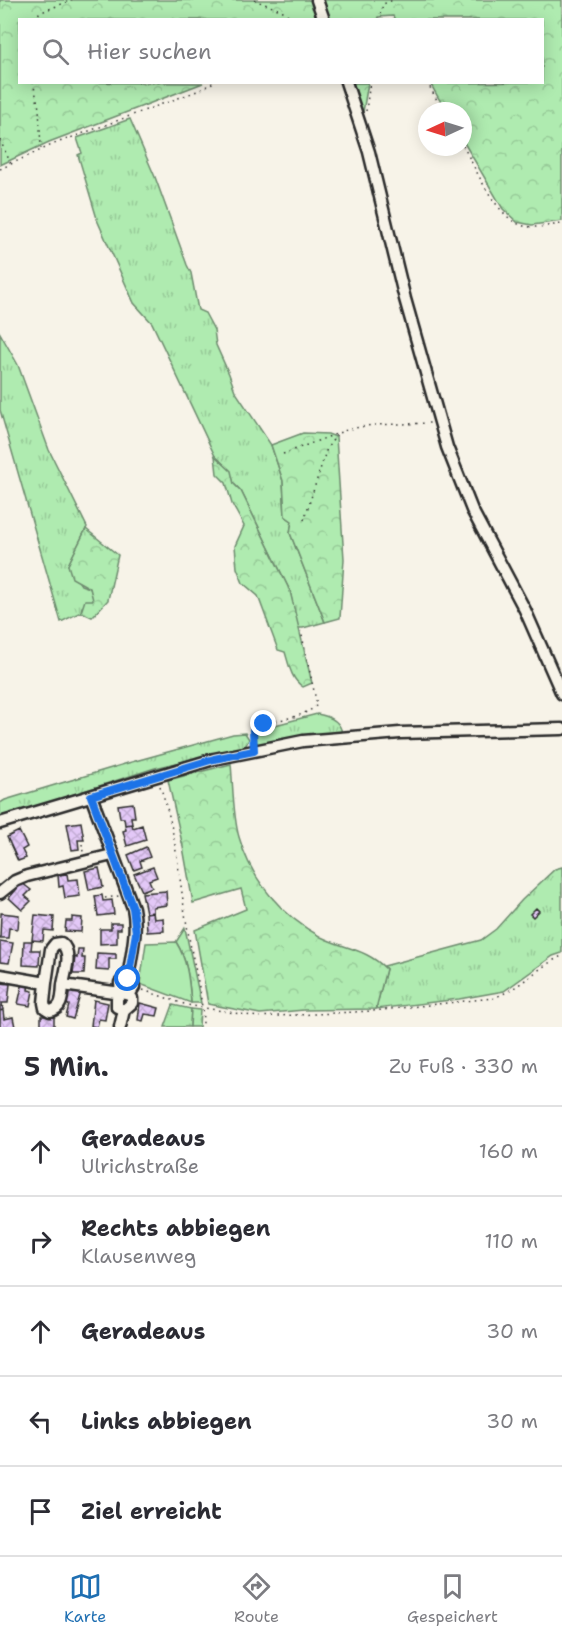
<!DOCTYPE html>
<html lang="de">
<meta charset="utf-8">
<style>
:root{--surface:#fff;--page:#f2f2f3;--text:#2b2b33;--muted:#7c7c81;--line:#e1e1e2;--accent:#1f6fb2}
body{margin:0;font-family:"Shantell Sans",sans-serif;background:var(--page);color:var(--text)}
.compass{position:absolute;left:418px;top:102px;width:54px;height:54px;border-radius:50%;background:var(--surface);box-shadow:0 3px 15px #0003;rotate:266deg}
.stop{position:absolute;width:18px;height:18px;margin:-14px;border:4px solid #1a73e8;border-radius:50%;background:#fff}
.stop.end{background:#1a73e8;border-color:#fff;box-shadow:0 2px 6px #0008}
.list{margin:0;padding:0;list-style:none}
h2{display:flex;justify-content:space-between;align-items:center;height:78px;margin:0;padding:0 24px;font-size:26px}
h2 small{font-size:20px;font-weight:400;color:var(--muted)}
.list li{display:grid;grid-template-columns:39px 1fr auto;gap:18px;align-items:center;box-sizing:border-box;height:90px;padding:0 24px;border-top:2px solid var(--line)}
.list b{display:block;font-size:22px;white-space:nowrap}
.list p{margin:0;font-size:20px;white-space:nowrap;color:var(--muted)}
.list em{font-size:20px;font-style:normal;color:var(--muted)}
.icon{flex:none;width:33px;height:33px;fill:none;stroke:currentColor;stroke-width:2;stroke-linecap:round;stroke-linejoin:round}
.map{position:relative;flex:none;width:562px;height:1027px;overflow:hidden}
.search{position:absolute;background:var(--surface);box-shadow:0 3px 15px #0003;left:18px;right:18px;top:18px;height:66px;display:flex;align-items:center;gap:15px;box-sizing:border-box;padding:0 21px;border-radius:0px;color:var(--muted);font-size:22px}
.sheet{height:528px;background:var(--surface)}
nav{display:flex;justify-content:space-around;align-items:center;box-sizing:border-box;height:84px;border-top:2px solid var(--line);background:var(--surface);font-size:16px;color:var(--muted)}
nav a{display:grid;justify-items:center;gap:3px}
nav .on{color:var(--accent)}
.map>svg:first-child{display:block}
.grass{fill:url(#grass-tufts);stroke:#6d8b6e;stroke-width:1.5}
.forest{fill:url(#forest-crowns);stroke:#6d8b6e;stroke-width:1.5}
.green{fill:#afebb0;stroke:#6d8b6e;stroke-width:1.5}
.building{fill:url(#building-cross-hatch);stroke:#2b2b2b;stroke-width:1.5}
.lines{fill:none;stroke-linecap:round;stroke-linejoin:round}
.minor-casing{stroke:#2b2b2b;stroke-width:15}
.path{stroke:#2b2b2b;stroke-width:1.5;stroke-dasharray:1.5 4.5;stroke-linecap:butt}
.minor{stroke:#f7f3e8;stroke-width:10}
.route{stroke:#1a73e8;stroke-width:8}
</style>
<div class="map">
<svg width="562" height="1027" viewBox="0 0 562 1027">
<defs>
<pattern id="grass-tufts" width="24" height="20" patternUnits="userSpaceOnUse" patternTransform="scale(1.5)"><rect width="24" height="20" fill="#afebb0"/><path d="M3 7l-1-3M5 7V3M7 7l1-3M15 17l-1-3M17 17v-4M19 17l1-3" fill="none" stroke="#97ca98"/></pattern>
<pattern id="forest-crowns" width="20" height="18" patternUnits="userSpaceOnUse" patternTransform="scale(1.5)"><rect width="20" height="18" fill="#afebb0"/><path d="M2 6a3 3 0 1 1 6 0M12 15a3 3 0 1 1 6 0" fill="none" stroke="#97ca98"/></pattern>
<pattern id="building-cross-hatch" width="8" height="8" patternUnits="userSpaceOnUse" patternTransform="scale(1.5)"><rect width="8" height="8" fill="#e3c8f7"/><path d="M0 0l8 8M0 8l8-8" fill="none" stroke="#c3acd4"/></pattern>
</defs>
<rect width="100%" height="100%" fill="#f7f3e8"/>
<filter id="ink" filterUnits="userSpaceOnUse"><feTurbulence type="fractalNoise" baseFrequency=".0167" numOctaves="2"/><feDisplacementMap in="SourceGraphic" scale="12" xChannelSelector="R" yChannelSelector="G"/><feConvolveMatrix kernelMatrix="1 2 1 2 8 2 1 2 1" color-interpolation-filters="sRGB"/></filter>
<g filter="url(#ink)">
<!-- grass -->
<path class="grass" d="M 130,119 L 155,177 L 187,265 L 191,273 L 198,310 L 205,313 L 214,330 L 216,345 L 229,374 L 235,391 L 271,445 L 283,481 L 285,516 L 292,521 L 290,533 L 325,622 L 303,628 L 297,628 L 290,591 L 241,491 L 234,484 L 230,471 L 215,456 L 152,323 L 134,303 L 98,222 L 78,155 L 82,153 L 77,138 Z
M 0,333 L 18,365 L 49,450 L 87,527 L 68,565 L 81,585 L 90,588 L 94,600 L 82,607 L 81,612 L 61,622 L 0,410 Z
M 317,714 C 329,716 341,721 342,734 L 260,745 L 256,742 L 256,732 L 260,729 Z
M 245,733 L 249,739 L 246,745 L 238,749 L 155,768 L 0,818 L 0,803 L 5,800 L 128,763 L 233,734 Z
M 562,867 L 562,953 L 553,956 L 504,991 L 459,999 L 376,1009 L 386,969 L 384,966 L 481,940 L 496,929 L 522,900 L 555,869 Z
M 173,1005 L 191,1009 L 190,1027 L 165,1027 Z"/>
<!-- forest -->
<path class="forest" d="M 0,0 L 562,0 L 562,221 L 532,225 L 517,222 L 503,209 L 463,141 L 463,111 L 446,111 L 430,83 L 542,82 L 542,20 L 395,20 L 393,16 L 378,17 L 377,20 L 20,20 L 20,82 L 203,83 L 49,142 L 0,165 Z
M 353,83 L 368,83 L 363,112 Z
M 303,433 L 328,434 L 336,437 L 344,559 L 340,618 L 325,622 L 290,533 L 292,521 L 285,516 L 283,481 L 271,445 Z
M 215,456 L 231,471 L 234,484 L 241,491 L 290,591 L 312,683 L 303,687 C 291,679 289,665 285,652 L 278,650 L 258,596 L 243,583 L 237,568 L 235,546 L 244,526 L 232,504 L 226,483 L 217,474 Z
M 86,529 L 118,555 L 108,600 L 92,617 L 81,612 L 85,600 L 93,600 L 90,588 L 72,578 L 68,565 Z
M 231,764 C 233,785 233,817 239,837 C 251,880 282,916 321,937 C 345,949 367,949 386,969 L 376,1009 L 304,1010 L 260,1014 L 208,1004 L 195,930 L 246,909 L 241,889 L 193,903 L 183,847 L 168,780 Z
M 185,928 L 201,1003 L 191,1003 C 189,981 188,961 176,942 Z
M 191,1009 L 200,1010 L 199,1027 L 190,1027 Z"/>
<!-- green -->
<path class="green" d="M 176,942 C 188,961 189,981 191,1003 L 140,984 L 146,943 Z"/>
<!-- building -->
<path class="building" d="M 133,803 L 135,817 L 131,817 L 132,824 L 125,825 L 124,818 L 120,818 L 118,805 Z
M 81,822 L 84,840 L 78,840 L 79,849 L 72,850 L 67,824 Z
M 132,824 L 133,828 L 142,825 L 146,840 L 127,846 L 123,831 L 126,830 L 125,825 Z
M 19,831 L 27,847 L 22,850 L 26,858 L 18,861 L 7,837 Z
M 146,847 L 150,857 L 140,861 L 142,867 L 134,870 L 128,855 Z
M 153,867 L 157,877 L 149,880 L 152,887 L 142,891 L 134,874 Z
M 99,868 L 103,887 L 89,890 L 85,871 Z
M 67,874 L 68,880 L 78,879 L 80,896 L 65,898 L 63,886 L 59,887 L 58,875 Z
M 22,883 L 31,890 L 25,896 L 31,901 L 22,910 L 9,898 Z
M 166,891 L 167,905 L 153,907 L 153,912 L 146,913 L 142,893 Z
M 102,895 L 103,901 L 112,900 L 114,914 L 98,916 L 95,896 Z
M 536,908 L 539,911 L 533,917 L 530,914 Z
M 153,912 L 154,919 L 163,918 L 164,931 L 147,932 L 146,913 Z
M 1,913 L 19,915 L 18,929 L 9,928 L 8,938 L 0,938 Z
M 35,915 L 54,917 L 53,931 L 44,930 L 43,941 L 32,940 Z
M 72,917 L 82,918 L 81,932 L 65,931 L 66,921 L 72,921 Z
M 111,923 L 121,923 L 121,929 L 117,929 L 117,943 L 100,944 L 100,929 L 111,929 Z
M 0,941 L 13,943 L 9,963 L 0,962 Z
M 24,941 L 32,941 L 31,950 L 40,950 L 39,966 L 23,965 Z
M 78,949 L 83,949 L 82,958 L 85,958 L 84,974 L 73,974 L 75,957 L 77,958 Z
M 97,953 L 116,954 L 116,959 L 109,959 L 109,971 L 96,970 Z
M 23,982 L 29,983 L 28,990 L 33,991 L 30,1006 L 18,1004 Z
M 0,983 L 10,984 L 8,1003 L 2,1003 L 3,1010 L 0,1011 Z
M 69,988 L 81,992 L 73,1019 L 66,1017 L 69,1005 L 65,1004 Z
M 94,1000 L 108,1003 L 105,1020 L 99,1019 L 97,1027 L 91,1026 Z
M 140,1003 L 159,1008 L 157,1016 L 145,1014 L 143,1021 L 138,1020 Z
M 3,1010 L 4,1019 L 13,1017 L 15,1027 L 0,1027 L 0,1011 Z
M 41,1016 L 54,1016 L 54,1027 L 41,1027 Z"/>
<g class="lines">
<defs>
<path id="minor" d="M 317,0 L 324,20
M 346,82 L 369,152 L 405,299 L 447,447 L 472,510 L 525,610 L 562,694
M 91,796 L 133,908 C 138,932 131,955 128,979 L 132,982 L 134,987 L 129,995
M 0,823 L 214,759 L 303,741 L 400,733 L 562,729
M 0,893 L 15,881 L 27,876 L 112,855
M 0,975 L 46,983 L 44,1003 L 45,1008 L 50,1011 C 63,1009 62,996 63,985
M 46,983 L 51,949 L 55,944 L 61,943 C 73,952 65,972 63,985 L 121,993 L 120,983 L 128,979
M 120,1027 L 124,1010 L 132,1003 L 132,998 L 129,995 L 121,993 L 117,998 L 117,1007 L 124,1010"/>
</defs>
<!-- minor casing -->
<use href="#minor" class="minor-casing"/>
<!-- path -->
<path class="path" d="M 254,0 L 283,11 L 294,20
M 38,20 L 39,13 L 72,0
M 379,20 L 383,4 L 393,0
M 33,82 L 39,108 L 41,149
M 427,82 L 443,111
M 366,111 L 370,82
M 0,140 L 11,164
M 463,146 C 476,169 497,220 524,226 C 536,229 550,225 562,224
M 0,169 L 54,144 L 200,90 L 214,82
M 283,454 L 349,429 L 372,425 L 430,423
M 304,520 L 327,448 L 338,433
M 253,741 L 253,730 C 267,717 297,723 317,705 L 301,631
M 160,786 C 177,832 179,883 188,931 C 193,965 203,992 203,1027
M 82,844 L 83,852
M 105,898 L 119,896
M 143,990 L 187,1005 L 258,1017 L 373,1011 L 493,998 C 520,989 537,967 562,956"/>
<!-- minor -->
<use href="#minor" class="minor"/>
</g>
</g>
<g class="lines" filter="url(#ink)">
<!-- route -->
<path class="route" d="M 128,979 L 136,933 L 133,908 L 91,796 L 214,759 L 254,751 L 253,730 L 264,724"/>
</g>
</svg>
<svg class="compass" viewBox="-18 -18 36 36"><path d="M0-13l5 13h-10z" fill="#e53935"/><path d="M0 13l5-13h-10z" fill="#7c7c81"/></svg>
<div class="stop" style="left:128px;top:979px"></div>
<div class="stop end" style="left:264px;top:724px"></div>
<div class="search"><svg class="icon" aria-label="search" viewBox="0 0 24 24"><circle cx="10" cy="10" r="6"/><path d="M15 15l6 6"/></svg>Hier suchen</div>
</div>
<section class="sheet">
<h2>5 Min.<small>Zu Fuß · 330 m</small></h2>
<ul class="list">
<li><svg class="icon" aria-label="ahead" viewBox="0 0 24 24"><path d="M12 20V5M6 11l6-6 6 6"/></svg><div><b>Geradeaus</b><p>Ulrichstraße</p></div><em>160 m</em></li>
<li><svg class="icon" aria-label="right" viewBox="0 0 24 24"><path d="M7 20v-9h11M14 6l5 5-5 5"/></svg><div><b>Rechts abbiegen</b><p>Klausenweg</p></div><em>110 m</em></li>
<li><svg class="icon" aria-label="ahead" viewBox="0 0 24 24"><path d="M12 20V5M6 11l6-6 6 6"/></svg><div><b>Geradeaus</b></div><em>30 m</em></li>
<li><svg class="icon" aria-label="left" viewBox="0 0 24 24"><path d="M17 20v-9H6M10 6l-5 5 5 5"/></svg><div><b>Links abbiegen</b></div><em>30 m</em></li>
<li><svg class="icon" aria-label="arrive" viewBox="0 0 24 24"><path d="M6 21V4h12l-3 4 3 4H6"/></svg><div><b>Ziel erreicht</b></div></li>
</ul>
</section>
<nav>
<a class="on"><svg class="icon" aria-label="map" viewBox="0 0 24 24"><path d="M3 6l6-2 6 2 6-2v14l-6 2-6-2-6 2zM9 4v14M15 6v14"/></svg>Karte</a>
<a><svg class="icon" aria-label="directions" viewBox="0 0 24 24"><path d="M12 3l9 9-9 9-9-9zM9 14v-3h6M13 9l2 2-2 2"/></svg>Route</a>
<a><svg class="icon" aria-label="saved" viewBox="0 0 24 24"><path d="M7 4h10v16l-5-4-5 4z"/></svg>Gespeichert</a>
</nav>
